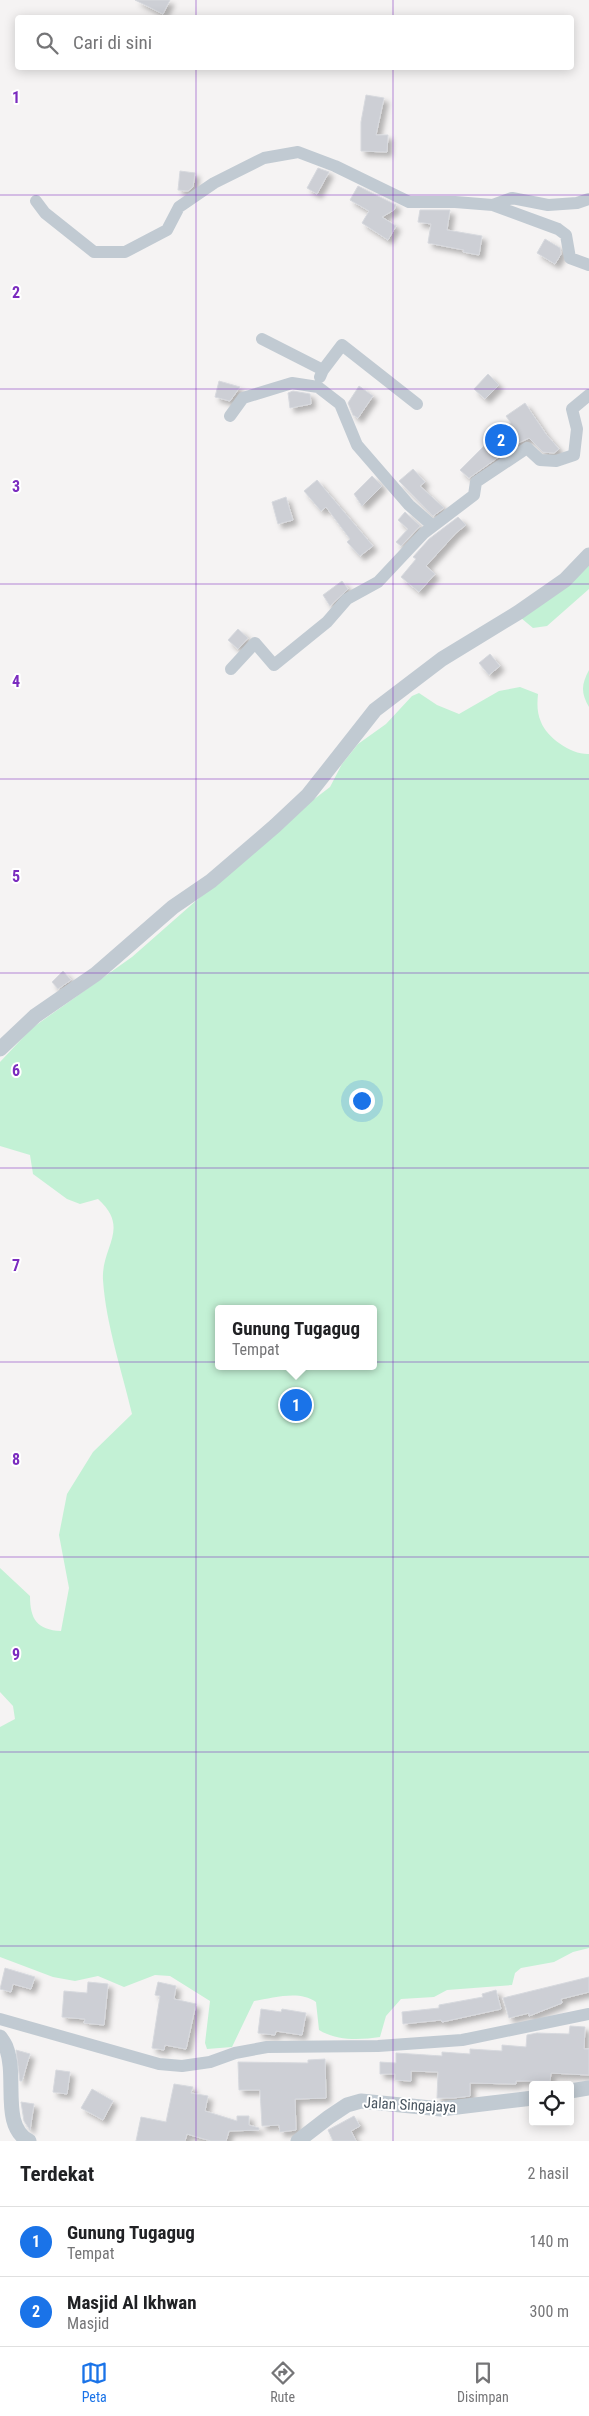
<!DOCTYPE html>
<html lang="id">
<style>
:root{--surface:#fff;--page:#f2f2f2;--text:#202124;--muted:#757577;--line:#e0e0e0;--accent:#1a73e8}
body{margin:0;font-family:"Roboto Condensed",sans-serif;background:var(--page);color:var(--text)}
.controls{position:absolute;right:15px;bottom:15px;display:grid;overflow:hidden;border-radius:5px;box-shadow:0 2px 12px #0003}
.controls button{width:45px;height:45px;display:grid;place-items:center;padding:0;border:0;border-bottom:1px solid var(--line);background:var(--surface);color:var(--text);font:25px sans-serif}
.you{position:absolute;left:361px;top:1100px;width:18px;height:18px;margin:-12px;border:4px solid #fff;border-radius:50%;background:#1a73e8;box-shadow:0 0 0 8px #1a73e833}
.badge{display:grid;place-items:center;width:32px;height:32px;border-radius:50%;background:var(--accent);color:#fff;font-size:16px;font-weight:700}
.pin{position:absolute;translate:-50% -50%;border:2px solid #fff;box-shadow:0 1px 5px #0006}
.popup{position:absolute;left:215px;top:1305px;width:162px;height:65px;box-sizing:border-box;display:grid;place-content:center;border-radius:5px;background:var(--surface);filter:drop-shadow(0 1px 4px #0005);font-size:16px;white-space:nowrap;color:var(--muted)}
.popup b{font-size:19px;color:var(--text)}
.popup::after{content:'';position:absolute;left:50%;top:100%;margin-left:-10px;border:10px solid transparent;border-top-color:var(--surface)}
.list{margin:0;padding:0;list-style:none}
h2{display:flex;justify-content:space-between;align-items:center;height:65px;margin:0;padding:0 20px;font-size:21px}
h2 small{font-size:16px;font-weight:400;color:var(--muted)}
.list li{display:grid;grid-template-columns:32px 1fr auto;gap:15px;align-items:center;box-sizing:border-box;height:70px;padding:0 20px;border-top:1px solid var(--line)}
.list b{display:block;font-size:19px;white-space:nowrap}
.list p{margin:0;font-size:16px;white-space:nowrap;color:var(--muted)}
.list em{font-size:16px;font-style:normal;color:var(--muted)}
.icon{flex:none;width:28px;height:28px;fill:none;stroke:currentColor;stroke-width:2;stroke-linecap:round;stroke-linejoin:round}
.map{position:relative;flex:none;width:589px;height:2141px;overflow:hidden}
.search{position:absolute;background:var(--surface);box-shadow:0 2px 12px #0003;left:15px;right:15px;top:15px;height:55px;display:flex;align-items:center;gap:12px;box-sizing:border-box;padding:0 18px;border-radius:5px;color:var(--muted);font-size:19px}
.sheet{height:205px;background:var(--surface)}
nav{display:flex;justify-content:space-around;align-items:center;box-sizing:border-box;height:70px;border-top:1px solid var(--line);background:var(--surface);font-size:14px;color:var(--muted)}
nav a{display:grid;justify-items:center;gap:2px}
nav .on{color:var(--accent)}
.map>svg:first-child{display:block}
.green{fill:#c3f1d5;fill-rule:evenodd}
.building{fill:#cdcfd5;stroke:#d7d9de;filter:url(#shadow)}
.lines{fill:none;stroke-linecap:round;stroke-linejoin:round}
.minor{stroke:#c1cad2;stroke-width:12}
.tertiary{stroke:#c1cad2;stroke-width:15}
.grid{fill:none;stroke:#7b2cbf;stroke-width:1;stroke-opacity:0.55}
.labels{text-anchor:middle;stroke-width:4;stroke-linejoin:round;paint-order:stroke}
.street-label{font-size:15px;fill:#4a5661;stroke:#fff}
.grid-label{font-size:16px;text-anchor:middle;font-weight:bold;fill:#7b2cbf;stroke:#fff;stroke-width:4;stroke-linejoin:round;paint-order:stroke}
</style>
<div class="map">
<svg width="589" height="2141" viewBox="0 0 589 2141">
<defs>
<filter id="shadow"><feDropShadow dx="4.5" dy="4.5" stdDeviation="2.5" flood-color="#0004"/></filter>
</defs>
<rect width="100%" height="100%" fill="#f5f3f3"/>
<!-- green -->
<path class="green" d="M 589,563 L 589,589 L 547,626 L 533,628 L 521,618 Z
M 589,670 L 589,707 C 581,693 581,685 589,670 Z
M 520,687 L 538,694 C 537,704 537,713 541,722 C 547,738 572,755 589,754 L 589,1948 L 573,1952 L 554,1962 L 521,1968 L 515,1973 L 512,1985 L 447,1990 L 434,1997 L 401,1999 L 386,2016 L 380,2037 C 360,2040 337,2041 319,2030 L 316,2002 C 299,1990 274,1998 254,2001 L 232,2047 L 207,2049 L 205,2043 L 210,2001 L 170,1976 L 155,1975 L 124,1987 L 98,1976 L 75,1981 L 53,1977 L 0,1957 L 0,1727 L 15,1719 L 13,1706 L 0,1692 L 0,1568 L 30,1596 C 30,1619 37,1630 61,1631 L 69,1588 L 59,1535 L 67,1494 L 93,1452 L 132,1414 C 122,1371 106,1325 103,1280 C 101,1246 131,1229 98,1199 L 80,1204 L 67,1199 L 33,1174 L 30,1155 L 0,1146 L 0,1062 L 32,1028 L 132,957 L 296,813 L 330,787 L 342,764 L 358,744 L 386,724 L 412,696 L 419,693 L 437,705 L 459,714 L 499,691 ZM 218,1309 L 374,1309 L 374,1366 L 218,1366 Z"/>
<!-- building -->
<path class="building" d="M 135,0 L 170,0 L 163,14 Z
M 366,95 L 384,98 L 376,135 L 388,135 L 387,152 L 361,151 L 361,122 Z
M 318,168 L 329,172 L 317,194 L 307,188 Z
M 180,171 L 195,173 L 193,187 L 188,191 L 178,190 Z
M 358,186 L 396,205 L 394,210 L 382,217 L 396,226 L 388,240 L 362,223 L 369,211 L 350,200 Z
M 420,210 L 450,210 L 447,230 L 482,236 L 479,255 L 463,252 L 464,250 L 428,243 L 431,224 L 418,222 Z
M 545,239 L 560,248 L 561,254 L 555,264 L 537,253 Z
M 488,374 L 499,385 L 485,399 L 474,389 Z
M 219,381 L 240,387 L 230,401 L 215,397 Z
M 359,386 L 373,396 L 358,418 L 353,415 L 348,403 Z
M 293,391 L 310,394 L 311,404 L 290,408 L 288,393 Z
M 525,403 L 546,434 L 559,449 L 554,453 L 543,452 L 529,438 L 497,453 L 500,456 L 469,478 L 460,470 L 492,438 L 490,435 L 511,423 L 506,416 Z
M 413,469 L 425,482 L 420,486 L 444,508 L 433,516 L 399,481 Z
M 372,476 L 382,486 L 362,506 L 354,494 Z
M 317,480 L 373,546 L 360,556 L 347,542 L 350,539 L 326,507 L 321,511 L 304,491 Z
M 286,497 L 293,520 L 278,524 L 272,502 Z
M 405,512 L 420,526 L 401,546 L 396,542 L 408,529 L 398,520 Z
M 458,517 L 466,525 L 456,533 L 426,566 L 435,574 L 419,592 L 401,577 L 416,559 L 413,557 L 429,539 Z
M 342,581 L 348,589 L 330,606 L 323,595 Z
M 238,629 L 248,638 L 238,649 L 228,640 Z
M 490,654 L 500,666 L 489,675 L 479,663 Z
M 63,971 L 71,980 L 58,989 L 52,982 Z
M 5,1968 L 35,1977 L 31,1989 L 13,1984 L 11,1992 L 0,1989 Z
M 589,1977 L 589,1992 L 561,1999 L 562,2003 L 529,2016 L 529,2013 L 509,2018 L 503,1998 Z
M 88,1982 L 108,1984 L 104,2025 L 84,2023 L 85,2019 L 62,2017 L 64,1991 L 87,1993 Z
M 158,1982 L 176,1986 L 174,1999 L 196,2004 L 186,2049 L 165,2045 L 164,2050 L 152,2048 L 160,1996 L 155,1995 Z
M 496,1990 L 501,2009 L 442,2022 L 441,2020 L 403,2024 L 402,2012 L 439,2008 L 439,2005 L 483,1997 L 482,1994 Z
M 261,2009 L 281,2012 L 282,2009 L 306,2013 L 302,2035 L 276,2031 L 275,2035 L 258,2033 Z
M 570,2026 L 585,2027 L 584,2049 L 589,2049 L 589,2075 L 551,2073 L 550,2081 L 516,2081 L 516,2084 L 470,2083 L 470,2096 L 453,2098 L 437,2098 L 438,2072 L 411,2071 L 411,2081 L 395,2080 L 395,2074 L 380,2074 L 380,2062 L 396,2063 L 396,2053 L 442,2056 L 442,2052 L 470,2054 L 470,2049 L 502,2051 L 502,2045 L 526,2047 L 527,2035 L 537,2033 L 569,2034 Z
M 16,2050 L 30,2054 L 22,2081 L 20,2081 Z
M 325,2059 L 326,2098 L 295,2099 L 296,2130 L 280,2132 L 279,2125 L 262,2126 L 260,2090 L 239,2090 L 238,2062 L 308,2063 L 308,2060 Z
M 56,2070 L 70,2072 L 67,2094 L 53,2092 Z
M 174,2084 L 193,2087 L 191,2093 L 208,2096 L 205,2111 L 237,2121 L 237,2116 L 249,2116 L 249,2125 L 259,2128 L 259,2130 L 229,2131 L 226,2141 L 211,2141 L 187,2134 L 185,2141 L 136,2141 L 141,2117 L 166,2122 Z
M 92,2089 L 113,2101 L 103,2120 L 81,2108 Z
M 21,2102 L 34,2104 L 30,2130 L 24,2121 Z
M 354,2116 L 360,2126 L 351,2131 L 356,2141 L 333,2141 L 328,2130 Z"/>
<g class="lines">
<!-- minor -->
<path class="minor" d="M 36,201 L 45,213 L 94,252 L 125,252 L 167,230 L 179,207 L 214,183 L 264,158 L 298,152 L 335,166 L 409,202 L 455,202 L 493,205 L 558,229 L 566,235 L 570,258 L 589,265
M 493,205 L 512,198 L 548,205 L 577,203 L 589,199
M 262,339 L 323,370 L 320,377
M 323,370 L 342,345 L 417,404
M 230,416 L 243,398 L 292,383 L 318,387 L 340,404 L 357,445 L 409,505 L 433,526
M 231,669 L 255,643 L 274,665 L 327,622 L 347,599 L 378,582 L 424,533 L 474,495 L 476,482 L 527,448 L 540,460 L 556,461 L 574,455 L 577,429 L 572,409 L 589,395
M 0,2019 L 159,2064 L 182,2066 L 210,2062 L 235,2053 L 267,2047 L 378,2046 L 462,2040 L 589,2014"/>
<!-- tertiary -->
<path class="tertiary" d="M 0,1049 L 35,1016 L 96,974 L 173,907 L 211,881 L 275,826 L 308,795 L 375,710 L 442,659 L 519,612 L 565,580 L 589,555
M 0,2037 C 2,2040 5,2044 6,2047 C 18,2077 0,2126 29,2141
M 570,2091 L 589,2088
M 298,2141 L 329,2117 L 347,2105 L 361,2101 L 441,2109 L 533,2098"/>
</g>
<!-- grid -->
<path class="grid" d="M 196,0 L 196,18M 393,0 L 393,18M 196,68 L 196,2141M 393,68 L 393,2141M 0,195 L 589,195M 0,389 L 589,389M 0,584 L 589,584M 0,779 L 589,779M 0,973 L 589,973M 0,1168 L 589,1168M 0,1362 L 589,1362M 0,1557 L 589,1557M 0,1752 L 589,1752M 0,1946 L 589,1946"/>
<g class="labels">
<!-- street labels -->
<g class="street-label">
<text transform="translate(410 2105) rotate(3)" y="5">Jalan Singajaya</text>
</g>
</g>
<g class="grid-label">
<text x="16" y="103">1</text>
<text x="16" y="298">2</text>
<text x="16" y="492">3</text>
<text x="16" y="687">4</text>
<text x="16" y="882">5</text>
<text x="16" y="1076">6</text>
<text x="16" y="1271">7</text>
<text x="16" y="1465">8</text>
<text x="16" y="1660">9</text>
</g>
</svg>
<div class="controls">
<button><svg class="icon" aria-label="locate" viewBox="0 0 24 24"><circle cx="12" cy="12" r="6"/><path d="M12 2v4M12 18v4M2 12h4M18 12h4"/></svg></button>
</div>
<div class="you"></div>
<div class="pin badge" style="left:296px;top:1405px">1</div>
<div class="popup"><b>Gunung Tugagug</b>Tempat</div>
<div class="pin badge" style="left:501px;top:440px">2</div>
<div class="search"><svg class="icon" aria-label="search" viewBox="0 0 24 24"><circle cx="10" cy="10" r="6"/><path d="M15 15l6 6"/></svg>Cari di sini</div>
</div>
<section class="sheet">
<h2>Terdekat<small>2 hasil</small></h2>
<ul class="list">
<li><span class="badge">1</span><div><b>Gunung Tugagug</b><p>Tempat</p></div><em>140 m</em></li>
<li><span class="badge">2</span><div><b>Masjid Al Ikhwan</b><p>Masjid</p></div><em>300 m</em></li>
</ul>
</section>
<nav>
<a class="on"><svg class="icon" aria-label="map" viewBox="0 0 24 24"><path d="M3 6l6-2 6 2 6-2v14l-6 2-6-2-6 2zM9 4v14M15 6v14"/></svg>Peta</a>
<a><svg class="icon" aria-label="directions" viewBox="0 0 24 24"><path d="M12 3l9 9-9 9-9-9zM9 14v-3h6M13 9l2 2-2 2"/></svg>Rute</a>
<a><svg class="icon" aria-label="saved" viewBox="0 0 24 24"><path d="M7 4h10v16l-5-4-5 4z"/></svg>Disimpan</a>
</nav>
